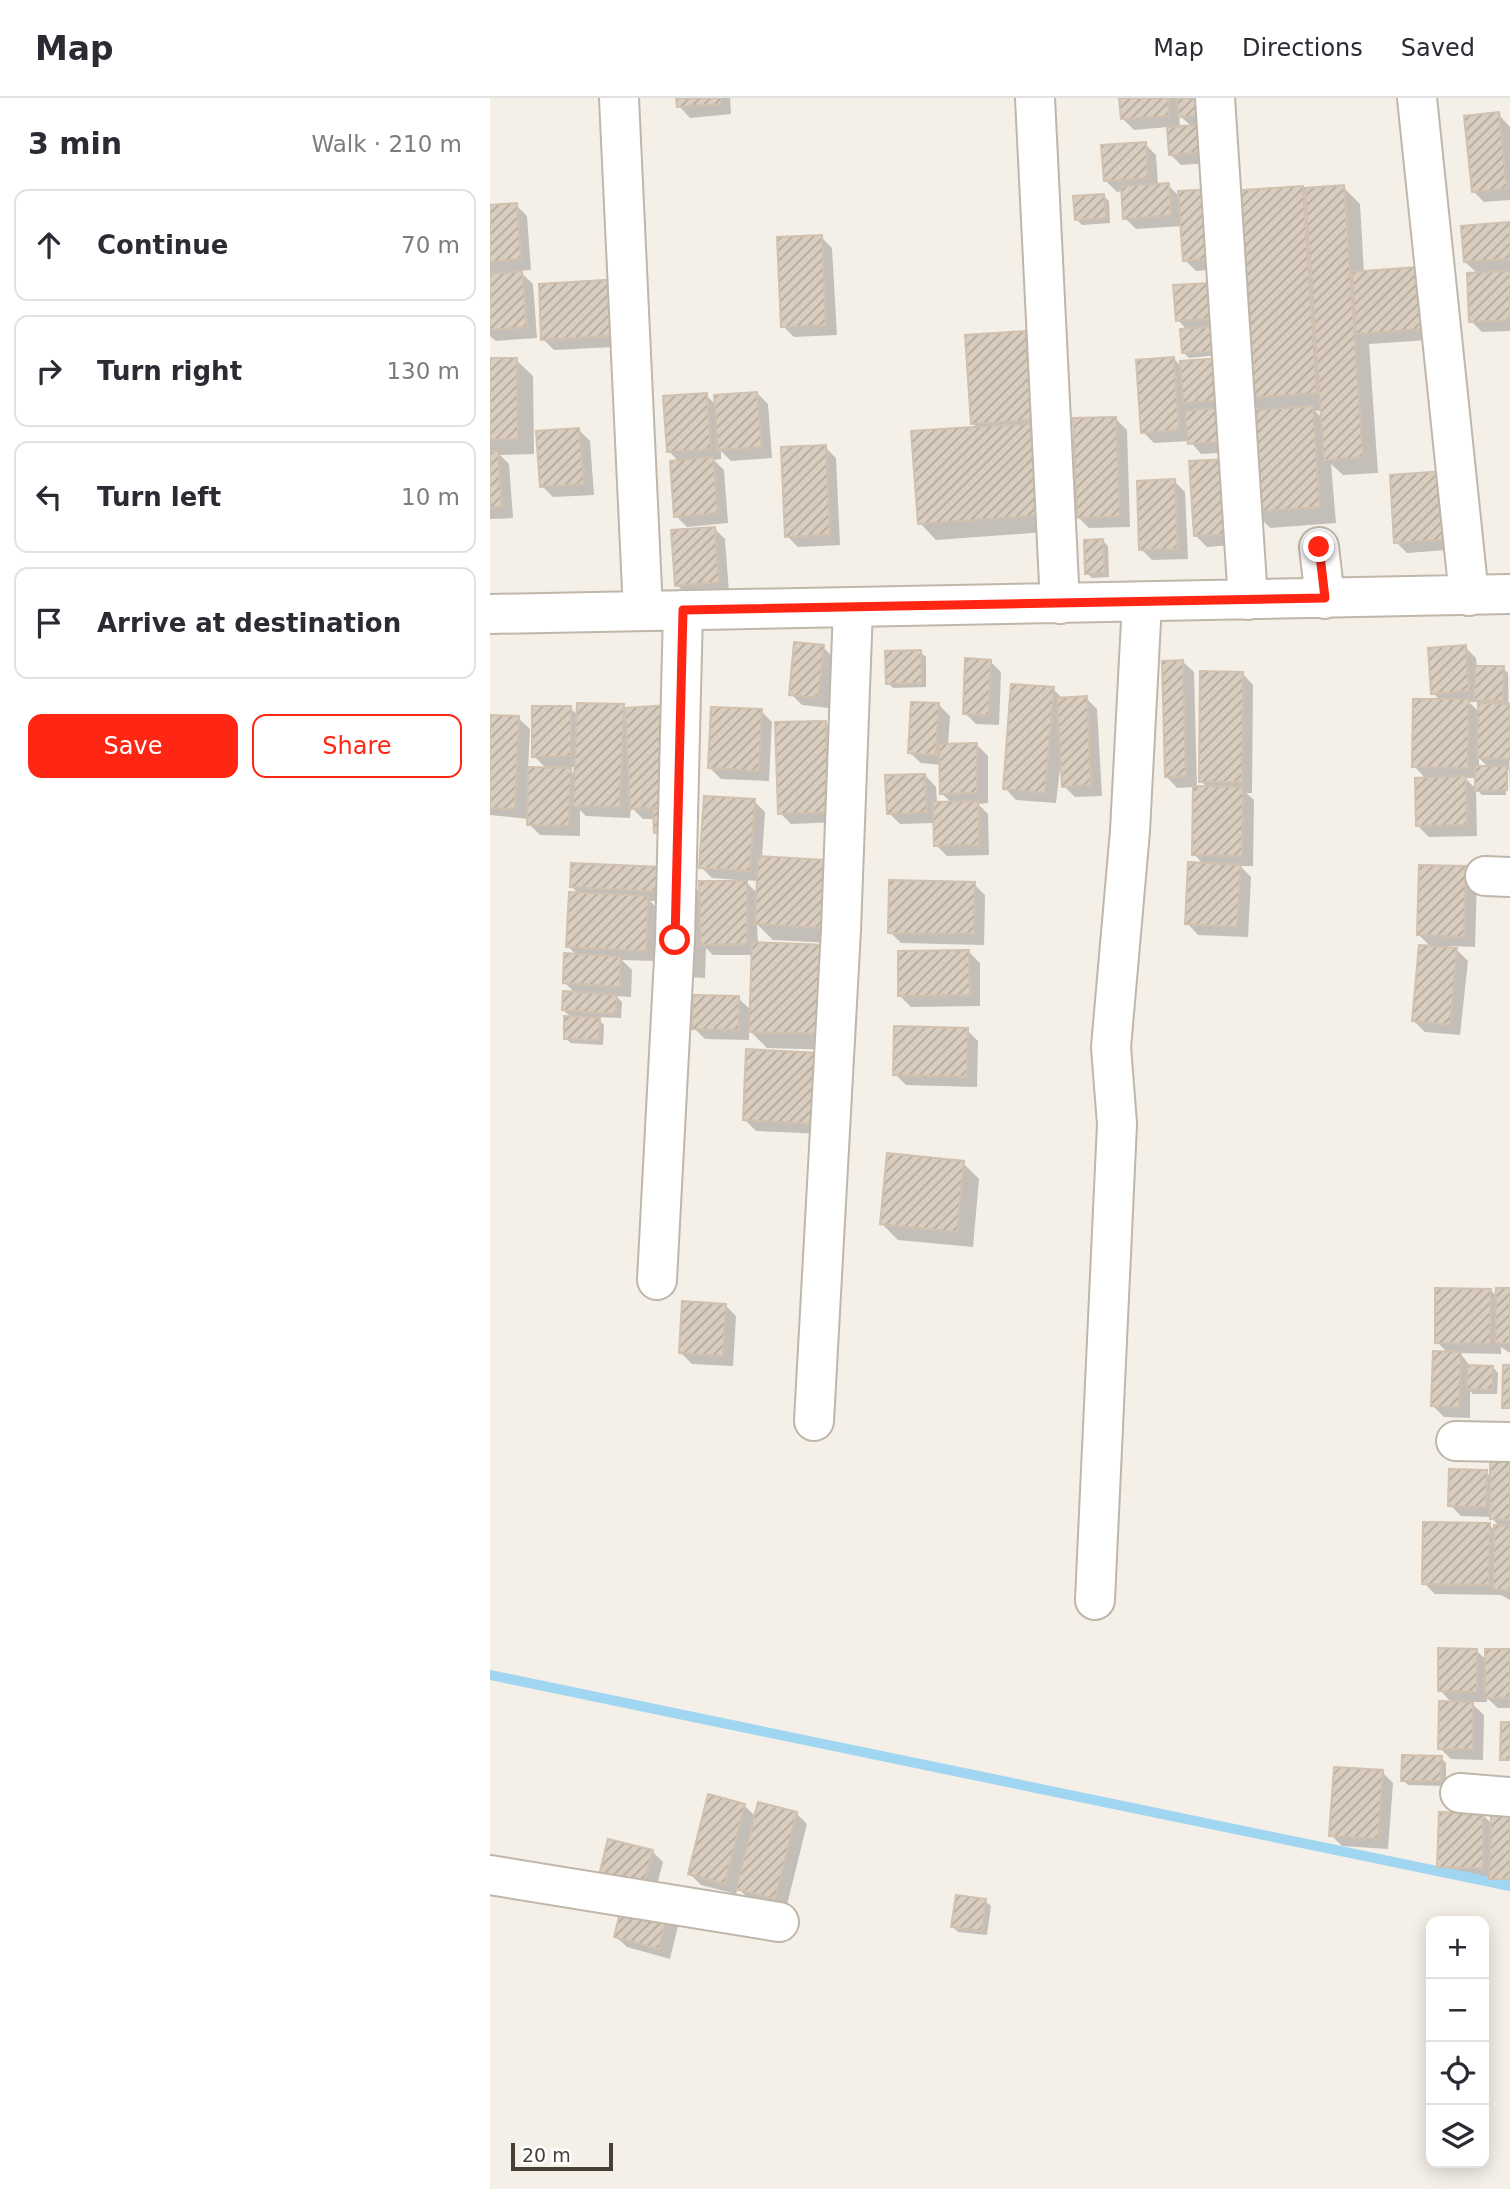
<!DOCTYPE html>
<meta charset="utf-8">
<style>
:root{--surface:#fff;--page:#f7f7f7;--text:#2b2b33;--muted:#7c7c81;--line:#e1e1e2;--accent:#ff2713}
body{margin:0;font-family:"DejaVu Sans",sans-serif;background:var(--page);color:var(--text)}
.controls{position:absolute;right:21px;bottom:21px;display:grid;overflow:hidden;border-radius:14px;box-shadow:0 4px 18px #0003}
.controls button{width:63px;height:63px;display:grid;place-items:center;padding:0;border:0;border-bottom:2px solid var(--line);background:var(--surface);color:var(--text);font:35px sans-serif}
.scale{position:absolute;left:21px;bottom:18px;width:102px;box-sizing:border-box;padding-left:7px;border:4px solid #473f35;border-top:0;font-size:19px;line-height:24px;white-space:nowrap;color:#473f35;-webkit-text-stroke:5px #fff;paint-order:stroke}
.stop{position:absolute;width:21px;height:21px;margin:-16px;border:5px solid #ff2713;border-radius:50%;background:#fff}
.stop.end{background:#ff2713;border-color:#fff;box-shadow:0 2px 7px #0008}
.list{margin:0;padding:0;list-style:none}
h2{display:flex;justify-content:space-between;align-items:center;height:91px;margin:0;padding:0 28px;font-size:30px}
h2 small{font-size:23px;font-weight:400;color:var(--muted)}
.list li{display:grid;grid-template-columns:46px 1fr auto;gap:21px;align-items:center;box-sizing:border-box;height:112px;margin:0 14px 14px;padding:0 14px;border:2px solid var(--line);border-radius:14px}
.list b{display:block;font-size:26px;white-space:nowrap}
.list em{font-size:23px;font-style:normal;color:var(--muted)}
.actions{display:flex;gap:14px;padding:21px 28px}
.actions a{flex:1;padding:16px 0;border:2px solid var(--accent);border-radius:14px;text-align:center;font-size:24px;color:var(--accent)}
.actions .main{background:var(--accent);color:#fff}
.icon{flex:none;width:38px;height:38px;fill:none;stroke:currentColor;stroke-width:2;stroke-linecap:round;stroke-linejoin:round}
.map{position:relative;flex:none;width:1020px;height:2091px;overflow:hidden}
header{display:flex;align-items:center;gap:42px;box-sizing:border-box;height:98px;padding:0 35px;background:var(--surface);border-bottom:2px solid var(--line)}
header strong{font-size:33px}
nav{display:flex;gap:38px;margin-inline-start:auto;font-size:24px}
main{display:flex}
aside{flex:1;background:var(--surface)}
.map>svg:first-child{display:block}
.shadow{fill:#0003;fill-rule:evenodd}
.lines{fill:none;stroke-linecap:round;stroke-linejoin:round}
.stream{stroke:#a1d6f3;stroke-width:10}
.building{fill:url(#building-hatch);stroke:#d1c1ae;stroke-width:2}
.minor-casing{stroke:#c0b6a9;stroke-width:42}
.minor{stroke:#fff;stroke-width:38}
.route{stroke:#ff2713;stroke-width:9}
</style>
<header>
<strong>Map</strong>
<nav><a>Map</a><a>Directions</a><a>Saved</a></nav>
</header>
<main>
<aside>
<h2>3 min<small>Walk · 210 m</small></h2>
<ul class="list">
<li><svg class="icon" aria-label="ahead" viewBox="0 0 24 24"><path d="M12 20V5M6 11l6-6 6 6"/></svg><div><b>Continue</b></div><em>70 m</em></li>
<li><svg class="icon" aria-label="right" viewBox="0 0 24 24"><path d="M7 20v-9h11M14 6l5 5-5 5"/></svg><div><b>Turn right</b></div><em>130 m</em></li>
<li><svg class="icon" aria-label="left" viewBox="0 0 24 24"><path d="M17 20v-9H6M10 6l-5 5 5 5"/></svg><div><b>Turn left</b></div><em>10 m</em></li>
<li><svg class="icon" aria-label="arrive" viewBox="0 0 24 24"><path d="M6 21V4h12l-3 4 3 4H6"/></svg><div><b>Arrive at destination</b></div></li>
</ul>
<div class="actions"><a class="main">Save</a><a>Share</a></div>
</aside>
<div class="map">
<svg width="1020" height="2091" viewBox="0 0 1020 2091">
<defs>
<pattern id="building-hatch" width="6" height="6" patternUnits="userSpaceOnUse" patternTransform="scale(1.75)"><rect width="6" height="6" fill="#d9cdbf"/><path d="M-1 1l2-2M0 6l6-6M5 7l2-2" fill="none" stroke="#b2a89c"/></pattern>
</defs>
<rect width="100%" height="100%" fill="#f4efe7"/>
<!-- shadow -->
<path class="shadow" d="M 188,0 L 240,0 L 241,16 L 200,20 L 189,8 Z
M 631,0 L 730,0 L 737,64 L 691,67 L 680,56 L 678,29 L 644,32 L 633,21 ZM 689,17 L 702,29 L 690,30 Z
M 1008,16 L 1020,29 L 1020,102 L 994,104 L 983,93 Z
M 655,46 L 666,57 L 668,87 L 678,87 L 690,99 L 742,170 L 706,173 L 695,162 L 692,128 L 646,131 L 635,120 L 633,93 L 627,94 L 616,83 Z
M 853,89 L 870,106 L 874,175 L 954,241 L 879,246 L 888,375 L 853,377 L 841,366 L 846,425 L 780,430 L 764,413 L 770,313 L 756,300 L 812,90 L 818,96 ZM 833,312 L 833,321 L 825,313 Z
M 614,98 L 619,103 L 620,125 L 592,127 L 587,122 Z
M 26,107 L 37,118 L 41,172 L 29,173 L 43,186 L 47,240 L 6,243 L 0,238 L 0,109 Z
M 1020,126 L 1020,233 L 992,234 L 981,223 L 988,176 L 975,164 Z
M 331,139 L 342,150 L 347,237 L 304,239 L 293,228 Z
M 51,187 L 143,248 L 64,252 L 53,241 Z
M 719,187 L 728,257 L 699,260 L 694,255 L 698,233 L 688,222 Z
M 535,234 L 552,251 L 570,433 L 446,442 L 430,425 L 488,330 L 483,326 Z
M 684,261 L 692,269 L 732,262 L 747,354 L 711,356 L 700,343 L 664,345 L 653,334 Z
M 0,262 L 26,262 L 43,278 L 44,356 L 10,357 L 19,366 L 23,420 L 0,421 Z
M 267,295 L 278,306 L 282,360 L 241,363 L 231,353 L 231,361 L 224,362 L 234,372 L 238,425 L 197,429 L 186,418 L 189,364 L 179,353 L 216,297 L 226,307 Z
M 626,321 L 637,332 L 640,429 L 599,430 L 588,419 Z
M 89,332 L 100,343 L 104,397 L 63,399 L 52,388 Z
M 335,349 L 346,360 L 350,447 L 308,449 L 297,438 Z
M 701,365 L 753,446 L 717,449 L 706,438 Z
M 954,375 L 970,451 L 917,455 L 906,444 Z
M 684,383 L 695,394 L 698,461 L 662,462 L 651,451 Z
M 224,430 L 235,441 L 239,495 L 198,498 L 187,487 Z
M 613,443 L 618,448 L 619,479 L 602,480 L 597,475 Z
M 333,549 L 344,560 L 339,610 L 312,607 L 301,596 Z
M 975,549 L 986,560 L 987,569 L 1013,570 L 1018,575 L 1020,697 L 1019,672 L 1015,672 L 1016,697 L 992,697 L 987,692 L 987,680 L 975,680 L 986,691 L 987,738 L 939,739 L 928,728 L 937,682 L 924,668 L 951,603 L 943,595 ZM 979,604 L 989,604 L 989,614 ZM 989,660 L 999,670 L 989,670 Z
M 430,554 L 436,559 L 436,589 L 403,590 L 398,585 Z
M 500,563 L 511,574 L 509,627 L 486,626 L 475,615 Z
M 692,563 L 704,574 L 707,690 L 718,690 L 711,683 L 752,575 L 763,587 L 762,695 L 756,695 L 764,702 L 763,768 L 750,768 L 761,779 L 758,839 L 708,837 L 697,825 L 713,766 L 704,756 L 704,689 L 687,690 L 676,678 Z
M 563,591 L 573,601 L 596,600 L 607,611 L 612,698 L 585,699 L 574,688 L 572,653 L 566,705 L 526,702 L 515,690 Z
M 449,607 L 460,618 L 458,647 L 487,647 L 498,658 L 498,705 L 488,706 L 498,716 L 499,757 L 457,758 L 446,747 L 446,725 L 410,726 L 399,715 L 435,677 L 446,689 L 447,705 L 462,705 L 451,695 L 451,667 L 431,665 L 419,654 Z
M 133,608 L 136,611 L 180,609 L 170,739 L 165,734 L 165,721 L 153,721 L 141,709 L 140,720 L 96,718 L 90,712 L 90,738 L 50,737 L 39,726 L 39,721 L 0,717 L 0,619 L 28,620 L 40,631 L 38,671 L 57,671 L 44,658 L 80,610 L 89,618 ZM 77,669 L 87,669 L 86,678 Z
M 271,613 L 282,624 L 279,683 L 231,681 L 219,669 Z
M 335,624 L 346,635 L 349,724 L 301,726 L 290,715 Z
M 264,703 L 275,714 L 272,760 L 363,846 L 283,842 L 267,826 L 268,846 L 351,952 L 277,950 L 259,932 L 259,942 L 215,941 L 204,930 L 248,900 L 261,912 L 263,857 L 223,857 L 216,850 L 215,880 L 199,879 L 192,790 L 207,791 L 211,795 L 246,784 L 246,782 L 222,780 L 211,769 ZM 254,782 L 269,783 L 268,796 Z
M 975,770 L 987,781 L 985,849 L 957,848 L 957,851 L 967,852 L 978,863 L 970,937 L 935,934 L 924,923 L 942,850 L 929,837 Z
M 171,771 L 181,804 L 160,803 L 168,811 L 166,863 L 132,862 L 142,872 L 141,899 L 126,898 L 132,904 L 131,920 L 106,919 L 114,927 L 113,947 L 81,945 L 75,940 L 82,920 L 73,912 L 86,896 L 75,885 L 87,858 L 78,848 L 90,797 L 81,788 Z
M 484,786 L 495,797 L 494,847 L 411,845 L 400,834 Z
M 479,854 L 490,865 L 490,908 L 421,909 L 410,898 Z
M 477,932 L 488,943 L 487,989 L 416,987 L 405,976 Z
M 258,953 L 335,1036 L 266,1033 L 255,1022 Z
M 473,1065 L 489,1081 L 483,1149 L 408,1142 L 392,1126 Z
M 1001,1192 L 1007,1199 L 1020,1192 L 1020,1255 L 1011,1249 L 1011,1256 L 970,1255 L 981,1269 L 1003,1269 L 1008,1275 L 1007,1296 L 983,1296 L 980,1293 L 980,1320 L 954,1319 L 943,1308 L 958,1255 L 947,1244 Z
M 235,1207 L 246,1218 L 243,1268 L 202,1266 L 191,1255 Z
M 1020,1365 L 1020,1502 L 1011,1497 L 945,1496 L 934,1485 L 999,1427 L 1006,1433 L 1010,1429 L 1001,1419 L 971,1418 L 960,1407 L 996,1374 L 1002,1380 Z
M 987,1553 L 997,1563 L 1020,1553 L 1020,1610 L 1008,1610 L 997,1600 L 997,1604 L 980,1604 L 994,1617 L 993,1662 L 961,1661 L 950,1650 L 963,1606 L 950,1592 Z
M 951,1660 L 956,1665 L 956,1688 L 918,1687 L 913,1682 Z
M 892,1674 L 903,1685 L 898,1751 L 852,1748 L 841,1737 Z
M 255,1708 L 266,1719 L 306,1715 L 317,1726 L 296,1811 L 259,1801 L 248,1790 L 246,1796 L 211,1787 L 200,1776 Z
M 993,1717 L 1002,1726 L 1020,1719 L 1020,1791 L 1012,1791 L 1000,1780 L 960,1779 L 949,1768 Z
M 162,1753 L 173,1764 L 164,1798 L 122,1787 Z
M 135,1801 L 189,1824 L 180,1861 L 137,1849 L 125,1838 Z
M 495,1803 L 501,1808 L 497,1837 L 468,1834 L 463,1829 Z"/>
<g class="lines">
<!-- stream -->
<path class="stream" d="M 0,1577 L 1020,1788"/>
</g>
<!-- building -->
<path class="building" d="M 186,0 L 231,0 L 231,6 L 187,9 Z
M 629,0 L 678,0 L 679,18 L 631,21 Z
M 687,0 L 720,0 L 721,16 L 688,19 Z
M 1009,14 L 1017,91 L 982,94 L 974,18 Z
M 725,26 L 727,53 L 679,57 L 677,29 Z
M 656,44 L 658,80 L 614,83 L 611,47 Z
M 679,85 L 681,117 L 633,121 L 631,88 Z
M 854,87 L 873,359 L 834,362 L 815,90 Z
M 813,88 L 827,295 L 755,300 L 740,93 Z
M 727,91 L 732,160 L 693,163 L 688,93 Z
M 614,96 L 616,120 L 585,122 L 583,98 Z
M 27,105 L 31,161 L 0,164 L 0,107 Z
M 1020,124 L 1020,161 L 974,164 L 971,128 Z
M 332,137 L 336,227 L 291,229 L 287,139 Z
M 940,168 L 944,230 L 866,236 L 862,174 Z
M 32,173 L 37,229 L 0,232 L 0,176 Z
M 1020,173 L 1020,222 L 979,224 L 977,175 Z
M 130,181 L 133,237 L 51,242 L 49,186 Z
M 720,185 L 722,221 L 686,223 L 683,187 Z
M 722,229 L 723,253 L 692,255 L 690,231 Z
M 536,233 L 542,322 L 481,326 L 475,237 Z
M 684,259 L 689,332 L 651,335 L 646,262 Z
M 0,260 L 27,260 L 28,341 L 0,341 Z
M 733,260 L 736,302 L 693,305 L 690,263 Z
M 267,294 L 272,349 L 228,352 L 224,297 Z
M 217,295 L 221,351 L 177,354 L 173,298 Z
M 823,308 L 830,409 L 762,414 L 755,313 Z
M 735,309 L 737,343 L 698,346 L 695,313 Z
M 626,319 L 630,418 L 587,420 L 583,320 Z
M 548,325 L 555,417 L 428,426 L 421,333 Z
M 89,330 L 94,386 L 50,389 L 46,333 Z
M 336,347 L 340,437 L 295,439 L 291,349 Z
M 8,353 L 12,409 L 0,410 L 0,354 Z
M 223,359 L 228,415 L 184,419 L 180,363 Z
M 738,361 L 743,436 L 704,438 L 699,363 Z
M 955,373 L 959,441 L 904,445 L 900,377 Z
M 685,381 L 688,451 L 649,452 L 647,383 Z
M 225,429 L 229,484 L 185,488 L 181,432 Z
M 613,441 L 615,475 L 595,476 L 594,442 Z
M 304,544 L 334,547 L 328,600 L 299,597 Z
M 976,547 L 979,593 L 941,596 L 938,550 Z
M 431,552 L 432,585 L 396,586 L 395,553 Z
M 475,560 L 501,562 L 499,617 L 473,616 Z
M 693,562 L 696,678 L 675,679 L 672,563 Z
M 985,568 L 1014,568 L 1013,603 L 984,602 Z
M 710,573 L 753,574 L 752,684 L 709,684 Z
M 521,586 L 564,589 L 555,695 L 513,691 Z
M 597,598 L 601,687 L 572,689 L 567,600 Z
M 923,601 L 979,601 L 978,670 L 922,669 Z
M 421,604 L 449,605 L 446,657 L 418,655 Z
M 87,605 L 134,606 L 130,709 L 83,708 Z
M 988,605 L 1020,606 L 1020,661 L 987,660 Z
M 181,607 L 186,708 L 140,711 L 135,610 Z
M 42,608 L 81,608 L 81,658 L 42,659 Z
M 221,609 L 272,611 L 269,673 L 218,670 Z
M 0,617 L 29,618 L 25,711 L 0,710 Z
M 336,623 L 339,714 L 288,716 L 285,624 Z
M 487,645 L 487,695 L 450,696 L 449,646 Z
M 985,668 L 1017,668 L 1017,692 L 985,693 Z
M 38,669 L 81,670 L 79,728 L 37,727 Z
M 435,676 L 437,714 L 397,716 L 395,677 Z
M 976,678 L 977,727 L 926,728 L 925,680 Z
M 703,688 L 753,689 L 752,758 L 702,757 Z
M 214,698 L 265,701 L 260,773 L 209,770 Z
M 488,703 L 489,747 L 444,748 L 443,704 Z
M 163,711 L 184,711 L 185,734 L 164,735 Z
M 268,758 L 350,763 L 347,831 L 265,826 Z
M 698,764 L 751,767 L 747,829 L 695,826 Z
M 81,765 L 172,769 L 171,794 L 80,789 Z
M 929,767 L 976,768 L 974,839 L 927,837 Z
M 399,782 L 485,784 L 484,836 L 398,835 Z
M 209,783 L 257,783 L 257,846 L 211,847 Z
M 79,794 L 158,798 L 156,853 L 76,849 Z
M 262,844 L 337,847 L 335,936 L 259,934 Z
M 929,847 L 967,850 L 960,927 L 922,923 Z
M 479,852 L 480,897 L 408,898 L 408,853 Z
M 74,855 L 131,859 L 130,889 L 73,885 Z
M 73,893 L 127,897 L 126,916 L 72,912 Z
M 203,897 L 249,898 L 249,932 L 202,931 Z
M 74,918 L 110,920 L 109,942 L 74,941 Z
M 404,928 L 478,930 L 477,979 L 403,977 Z
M 256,951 L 328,955 L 324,1026 L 253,1022 Z
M 397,1055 L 474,1063 L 467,1134 L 390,1126 Z
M 945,1190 L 1001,1191 L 1000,1246 L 945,1245 Z
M 1006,1190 L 1020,1190 L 1020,1245 L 1005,1245 Z
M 192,1203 L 236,1206 L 233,1258 L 189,1255 Z
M 943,1253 L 971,1254 L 969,1309 L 941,1308 Z
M 977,1267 L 1003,1268 L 1003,1292 L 977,1291 Z
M 1013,1267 L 1020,1267 L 1020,1310 L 1012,1310 Z
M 1000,1363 L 1020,1363 L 1020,1422 L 1000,1421 Z
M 959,1371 L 997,1372 L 996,1409 L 958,1408 Z
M 933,1424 L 1000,1425 L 999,1487 L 932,1486 Z
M 1004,1427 L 1020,1428 L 1020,1492 L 1003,1491 Z
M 948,1550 L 987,1551 L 987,1594 L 948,1593 Z
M 995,1551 L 1020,1551 L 1020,1600 L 995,1600 Z
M 949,1603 L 983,1604 L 983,1651 L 948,1651 Z
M 1011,1624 L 1020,1624 L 1020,1662 L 1010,1662 Z
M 912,1657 L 952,1658 L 951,1683 L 911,1683 Z
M 844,1669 L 893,1672 L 888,1741 L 839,1738 Z
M 218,1696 L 255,1706 L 235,1786 L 198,1776 Z
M 268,1704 L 307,1714 L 285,1801 L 246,1791 Z
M 949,1714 L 993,1715 L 993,1770 L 947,1769 Z
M 1001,1717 L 1020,1717 L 1020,1781 L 999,1781 Z
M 118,1741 L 163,1752 L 153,1788 L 109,1777 Z
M 466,1797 L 496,1801 L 492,1833 L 461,1829 Z
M 134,1799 L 179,1811 L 169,1851 L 124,1839 Z"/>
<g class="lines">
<defs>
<path id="minor" d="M 129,0 L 153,513
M 545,0 L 570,506
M 725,0 L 758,502
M 927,0 L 979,498
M 829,449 L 835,501
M 0,516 L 1020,496
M 995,778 L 1020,779
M 167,1182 L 185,842 L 193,512
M 324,1323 L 351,832 L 363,510
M 966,1343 L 1020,1344
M 605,1502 L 627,1026 L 621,949 L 640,733 L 652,504
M 970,1695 L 1020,1699
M 0,1777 L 289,1824"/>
</defs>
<!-- minor casing -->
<use href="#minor" class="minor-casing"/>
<!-- minor -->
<use href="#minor" class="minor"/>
</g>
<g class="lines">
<!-- route -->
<path class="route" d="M 185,842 L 193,512 L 835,500 L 829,449"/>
</g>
</svg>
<div class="controls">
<button>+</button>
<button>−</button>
<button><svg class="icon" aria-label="locate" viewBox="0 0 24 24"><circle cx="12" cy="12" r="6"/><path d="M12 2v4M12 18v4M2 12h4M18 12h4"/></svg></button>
<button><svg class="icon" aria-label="layers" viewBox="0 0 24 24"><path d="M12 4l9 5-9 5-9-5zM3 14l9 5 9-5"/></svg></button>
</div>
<div class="scale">20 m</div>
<div class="stop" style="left:185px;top:842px"></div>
<div class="stop end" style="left:829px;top:449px"></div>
</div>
</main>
